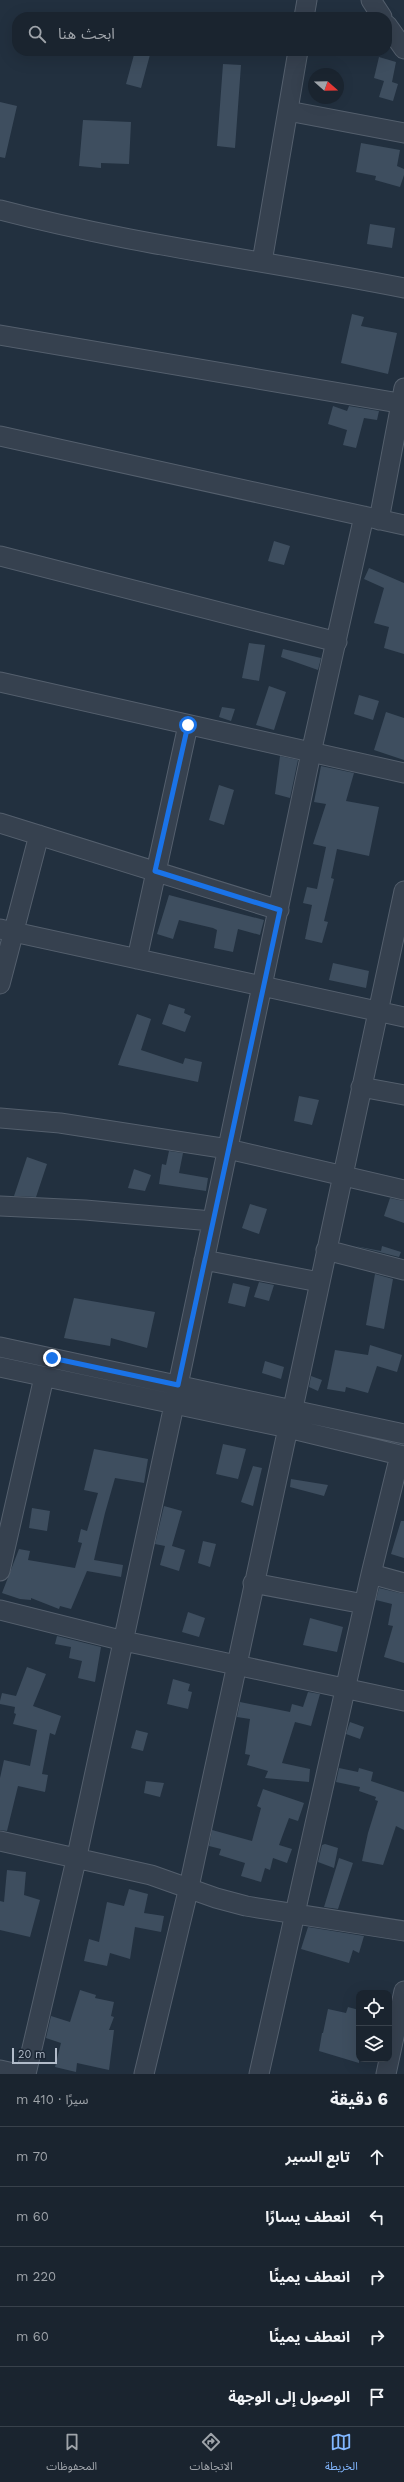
<!DOCTYPE html>
<html lang="ar">
<meta charset="utf-8">
<style>
:root{--surface:#1a242f;--page:#232c37;--text:#f1f3f6;--muted:#9fa4aa;--line:#38414b;--accent:#82b7ff}
body{margin:0;font-family:"Work Sans","Noto Sans Arabic",sans-serif;background:var(--page);color:var(--text);direction:rtl}
.controls{position:absolute;right:12px;bottom:12px;display:grid;overflow:hidden;border-radius:8px;box-shadow:0 4px 16px #0002}
.controls button{width:36px;height:36px;display:grid;place-items:center;padding:0;border:0;border-bottom:1px solid var(--line);background:var(--surface);color:var(--text);font:20px sans-serif}
.compass{position:absolute;left:308px;top:68px;width:36px;height:36px;border-radius:50%;background:var(--surface);box-shadow:0 4px 16px #0002;rotate:110deg}
.scale{position:absolute;left:12px;bottom:10px;width:45px;box-sizing:border-box;padding-left:4px;border:2px solid #b2bcca;border-top:0;font-size:11px;line-height:14px;white-space:nowrap;color:#b2bcca;-webkit-text-stroke:3px #1b2634;paint-order:stroke}
.stop{position:absolute;width:12px;height:12px;margin:-9px;border:3px solid #1a73e8;border-radius:50%;background:#fff}
.stop.end{background:#1a73e8;border-color:#fff;box-shadow:0 1px 4px #0008}
.list{margin:0;padding:0;list-style:none}
h2{display:flex;justify-content:space-between;align-items:center;height:52px;margin:0;padding:0 16px;font-size:17px}
h2 small{font-size:13px;font-weight:400;color:var(--muted)}
.list li{display:grid;grid-template-columns:26px 1fr auto;gap:12px;align-items:center;box-sizing:border-box;height:60px;padding:0 16px;border-top:1px solid var(--line)}
.list b{display:block;font-size:15px;white-space:nowrap}
.list em{font-size:13px;font-style:normal;color:var(--muted)}
.icon{flex:none;width:22px;height:22px;fill:none;stroke:currentColor;stroke-width:2;stroke-linecap:round;stroke-linejoin:round}
.map{position:relative;flex:none;width:404px;height:2074px;overflow:hidden;direction:ltr}
.search{position:absolute;background:var(--surface);box-shadow:0 4px 16px #0002;left:12px;right:12px;top:12px;height:44px;display:flex;align-items:center;gap:10px;box-sizing:border-box;padding:0 14px;border-radius:16px;color:var(--muted);font-size:15px}
.sheet{height:352px;background:var(--surface)}
nav{display:flex;justify-content:space-around;align-items:center;box-sizing:border-box;height:56px;border-top:1px solid var(--line);background:var(--surface);font-size:11px;color:var(--muted)}
nav a{display:grid;justify-items:center;gap:2px}
nav .on{color:var(--accent)}
.map>svg:first-child{display:block}
.building{fill:#3e4e5f}
.lines{fill:none;stroke-linecap:round;stroke-linejoin:round}
.minor-casing{stroke:#545f6d;stroke-width:21}
.minor{stroke:#36414f;stroke-width:19}
.route{stroke:#1a73e8;stroke-width:5}
</style>
<div class="map">
<svg width="404" height="2074" viewBox="0 0 404 2074">
<rect width="100%" height="100%" fill="#22303f"/>
<!-- building -->
<path class="building" d="M 135,51 L 151,51 L 141,88 L 126,84 Z
M 379,57 L 396,62 L 392,82 L 398,84 L 393,101 L 379,97 L 384,81 L 374,78 Z
M 223,64 L 241,65 L 235,148 L 217,146 Z
M 0,102 L 17,106 L 5,158 L 0,157 Z
M 83,120 L 131,122 L 129,164 L 101,163 L 101,168 L 79,166 Z
M 361,143 L 400,150 L 397,166 L 404,169 L 404,175 L 400,187 L 375,180 L 376,176 L 356,172 Z
M 370,224 L 395,228 L 392,248 L 367,244 Z
M 352,314 L 364,317 L 361,326 L 397,333 L 388,374 L 341,363 Z
M 333,406 L 347,411 L 349,406 L 379,411 L 377,420 L 364,418 L 356,448 L 343,445 L 347,430 L 328,424 Z
M 274,541 L 290,546 L 284,565 L 268,561 Z
M 369,568 L 404,583 L 404,654 L 384,648 L 389,627 L 374,623 L 384,588 L 364,579 Z
M 249,643 L 265,645 L 259,681 L 242,678 Z
M 283,649 L 321,658 L 318,670 L 281,657 Z
M 269,686 L 286,692 L 274,730 L 256,725 Z
M 359,695 L 379,701 L 373,720 L 354,714 Z
M 222,707 L 235,709 L 231,721 L 219,717 Z
M 386,712 L 404,718 L 404,760 L 374,750 Z
M 280,756 L 298,760 L 290,798 L 275,794 Z
M 321,766 L 354,773 L 346,801 L 379,807 L 369,856 L 337,849 L 331,878 L 334,879 L 324,921 L 328,922 L 322,943 L 305,939 L 312,905 L 303,903 L 307,887 L 317,889 L 326,847 L 313,844 L 326,804 L 314,802 Z
M 219,785 L 234,790 L 224,825 L 209,820 Z
M 169,895 L 264,920 L 260,935 L 238,929 L 233,952 L 214,948 L 217,930 L 213,928 L 179,920 L 173,939 L 157,934 Z
M 333,963 L 369,971 L 366,988 L 329,980 Z
M 169,1004 L 185,1009 L 184,1013 L 191,1016 L 185,1032 L 162,1024 Z
M 137,1014 L 151,1019 L 141,1050 L 183,1064 L 185,1058 L 202,1062 L 198,1082 L 118,1065 Z
M 299,1096 L 319,1100 L 312,1125 L 294,1121 Z
M 169,1151 L 183,1153 L 179,1173 L 208,1178 L 206,1191 L 159,1184 L 162,1164 L 166,1165 Z
M 27,1157 L 47,1164 L 36,1197 L 14,1196 Z
M 134,1169 L 151,1175 L 145,1191 L 128,1188 Z
M 390,1198 L 404,1201 L 404,1223 L 384,1216 Z
M 250,1204 L 267,1209 L 259,1234 L 242,1228 Z
M 355,1246 L 381,1251 L 382,1246 L 401,1252 L 399,1257 Z
M 375,1274 L 393,1279 L 384,1329 L 366,1325 Z
M 259,1282 L 274,1285 L 269,1301 L 254,1297 Z
M 233,1283 L 250,1287 L 245,1307 L 228,1303 Z
M 74,1298 L 155,1312 L 147,1348 L 111,1338 L 110,1346 L 64,1338 Z
M 370,1345 L 402,1355 L 397,1372 L 377,1366 L 368,1393 L 346,1387 L 345,1392 L 327,1389 L 335,1350 L 368,1355 Z
M 265,1361 L 284,1367 L 281,1379 L 262,1373 Z
M 311,1376 L 322,1380 L 318,1391 L 309,1387 Z
M 223,1444 L 246,1449 L 238,1479 L 216,1474 Z
M 94,1449 L 148,1459 L 144,1483 L 115,1478 L 105,1513 L 94,1560 L 123,1565 L 121,1577 L 87,1571 L 71,1609 L 60,1606 L 59,1609 L 31,1598 L 31,1600 L 20,1599 L 2,1593 L 19,1549 L 30,1551 L 28,1560 L 75,1568 L 82,1543 L 78,1542 L 81,1529 L 87,1531 L 98,1493 L 84,1490 Z
M 253,1466 L 262,1468 L 253,1506 L 241,1502 Z
M 291,1479 L 328,1485 L 324,1496 L 290,1487 Z
M 164,1506 L 182,1511 L 172,1546 L 185,1550 L 179,1571 L 160,1565 L 165,1546 L 155,1544 Z
M 32,1508 L 50,1511 L 47,1531 L 29,1528 Z
M 401,1521 L 404,1521 L 404,1558 L 391,1554 Z
M 203,1541 L 216,1544 L 210,1567 L 198,1563 Z
M 379,1588 L 404,1594 L 404,1663 L 384,1657 L 393,1626 L 388,1625 L 392,1604 L 376,1600 Z
M 188,1612 L 205,1618 L 199,1637 L 182,1632 Z
M 310,1618 L 343,1627 L 337,1652 L 303,1645 Z
M 57,1636 L 101,1647 L 95,1682 L 78,1678 L 82,1661 L 69,1658 L 71,1647 L 55,1644 Z
M 27,1667 L 46,1674 L 33,1706 L 61,1716 L 55,1735 L 50,1733 L 42,1774 L 48,1775 L 45,1792 L 18,1786 L 7,1831 L 0,1830 L 0,1778 L 4,1760 L 30,1766 L 37,1730 L 13,1724 L 16,1714 L 14,1713 L 15,1707 L 0,1704 L 0,1701 L 2,1693 L 16,1696 Z
M 173,1679 L 190,1684 L 188,1691 L 192,1692 L 188,1709 L 167,1704 Z
M 308,1692 L 320,1694 L 311,1726 L 295,1722 L 282,1763 L 310,1769 L 309,1782 L 265,1778 L 268,1771 L 247,1765 L 250,1755 L 245,1754 L 250,1719 L 237,1717 L 240,1702 L 290,1712 L 292,1704 L 303,1707 Z
M 350,1722 L 364,1727 L 360,1739 L 346,1734 Z
M 136,1730 L 148,1733 L 143,1751 L 131,1748 Z
M 339,1768 L 358,1772 L 359,1768 L 373,1772 L 371,1781 L 404,1792 L 404,1830 L 396,1826 L 383,1865 L 362,1861 L 368,1833 L 378,1801 L 375,1800 L 376,1797 L 359,1791 L 360,1787 L 336,1782 Z
M 146,1781 L 164,1783 L 160,1797 L 144,1793 Z
M 263,1789 L 304,1803 L 298,1821 L 289,1818 L 279,1845 L 292,1849 L 287,1863 L 273,1858 L 270,1870 L 265,1868 L 261,1882 L 241,1876 L 245,1863 L 219,1855 L 221,1849 L 209,1846 L 212,1830 L 252,1841 L 261,1808 L 257,1806 Z
M 325,1844 L 338,1848 L 334,1868 L 318,1862 L 322,1845 Z
M 339,1858 L 353,1863 L 338,1909 L 324,1907 Z
M 7,1870 L 26,1872 L 24,1895 L 40,1900 L 30,1937 L 0,1930 L 0,1901 L 4,1902 Z
M 129,1889 L 148,1894 L 144,1913 L 164,1916 L 161,1932 L 135,1927 L 130,1959 L 110,1953 L 107,1966 L 84,1961 L 89,1939 L 99,1942 L 107,1902 L 124,1906 Z
M 308,1927 L 364,1936 L 359,1953 L 353,1950 L 349,1963 L 301,1949 Z
M 80,1990 L 96,1995 L 95,1998 L 114,2002 L 111,2016 L 114,2017 L 109,2030 L 114,2030 L 109,2070 L 77,2063 L 76,2072 L 55,2067 L 61,2043 L 46,2038 L 51,2016 L 70,2022 Z
M 348,2007 L 359,2010 L 359,2063 L 319,2051 L 322,2033 L 323,2033 L 328,2009 L 346,2013 Z"/>
<g class="lines">
<defs>
<path id="minor" d="M 371,0 L 382,17
M 304,17 L 307,0
M 387,25 L 404,49
M 288,111 L 404,133
M 0,210 C 133,245 269,261 404,288
M 262,262 L 298,51
M 0,335 L 404,404
M 0,436 L 404,525
M 379,520 L 404,388
M 0,556 L 337,642
M 0,682 L 404,773
M 0,823 L 279,910
M 0,929 L 404,1017
M 137,959 L 188,725
M 0,984 L 39,835
M 361,1087 L 404,1095
M 0,1118 L 60,1123 L 228,1149 L 404,1190
M 0,1206 L 85,1210 L 212,1221
M 326,1250 L 404,1270
M 204,1260 L 319,1282
M 0,1347 L 404,1434
M 0,1367 L 288,1428 L 404,1456
M 178,1385 L 311,753 L 364,516
M 293,1408 L 404,891
M 400,1455 L 371,1574 L 404,1583
M 0,1571 L 44,1377
M 253,1583 L 364,1604
M 0,1610 L 124,1641 L 404,1701
M 0,1841 L 151,1875 L 216,1898 L 246,1906 L 404,1931
M 0,2070 L 18,2074
M 26,2074 L 77,1856 L 174,1405
M 144,2074 L 189,1887 L 288,1428
M 259,2074 L 371,1574
M 386,2074 L 404,1991"/>
</defs>
<!-- minor casing -->
<use href="#minor" class="minor-casing"/>
<!-- minor -->
<use href="#minor" class="minor"/>
</g>
<g class="lines">
<!-- route -->
<path class="route" d="M 52,1358 L 178,1385 L 280,910 L 155,871 L 188,725"/>
</g>
</svg>
<div class="controls">
<button><svg class="icon" aria-label="locate" viewBox="0 0 24 24"><circle cx="12" cy="12" r="6"/><path d="M12 2v4M12 18v4M2 12h4M18 12h4"/></svg></button>
<button><svg class="icon" aria-label="layers" viewBox="0 0 24 24"><path d="M12 4l9 5-9 5-9-5zM3 14l9 5 9-5"/></svg></button>
</div>
<svg class="compass" viewBox="-18 -18 36 36"><path d="M0-13l5 13h-10z" fill="#e53935"/><path d="M0 13l5-13h-10z" fill="#9fa4aa"/></svg>
<div class="scale">20 m</div>
<div class="stop" style="left:188px;top:725px"></div>
<div class="stop end" style="left:52px;top:1358px"></div>
<div class="search"><svg class="icon" aria-label="search" viewBox="0 0 24 24"><circle cx="10" cy="10" r="6"/><path d="M15 15l6 6"/></svg>ابحث هنا</div>
</div>
<section class="sheet">
<h2>6 دقيقة<small>سيرًا · 410 m</small></h2>
<ul class="list">
<li><svg class="icon" aria-label="ahead" viewBox="0 0 24 24"><path d="M12 20V5M6 11l6-6 6 6"/></svg><div><b>تابع السير</b></div><em>70 m</em></li>
<li><svg class="icon" aria-label="left" viewBox="0 0 24 24"><path d="M17 20v-9H6M10 6l-5 5 5 5"/></svg><div><b>انعطف يسارًا</b></div><em>60 m</em></li>
<li><svg class="icon" aria-label="right" viewBox="0 0 24 24"><path d="M7 20v-9h11M14 6l5 5-5 5"/></svg><div><b>انعطف يمينًا</b></div><em>220 m</em></li>
<li><svg class="icon" aria-label="right" viewBox="0 0 24 24"><path d="M7 20v-9h11M14 6l5 5-5 5"/></svg><div><b>انعطف يمينًا</b></div><em>60 m</em></li>
<li><svg class="icon" aria-label="arrive" viewBox="0 0 24 24"><path d="M6 21V4h12l-3 4 3 4H6"/></svg><div><b>الوصول إلى الوجهة</b></div></li>
</ul>
</section>
<nav>
<a class="on"><svg class="icon" aria-label="map" viewBox="0 0 24 24"><path d="M3 6l6-2 6 2 6-2v14l-6 2-6-2-6 2zM9 4v14M15 6v14"/></svg>الخريطة</a>
<a><svg class="icon" aria-label="directions" viewBox="0 0 24 24"><path d="M12 3l9 9-9 9-9-9zM9 14v-3h6M13 9l2 2-2 2"/></svg>الاتجاهات</a>
<a><svg class="icon" aria-label="saved" viewBox="0 0 24 24"><path d="M7 4h10v16l-5-4-5 4z"/></svg>المحفوظات</a>
</nav>
